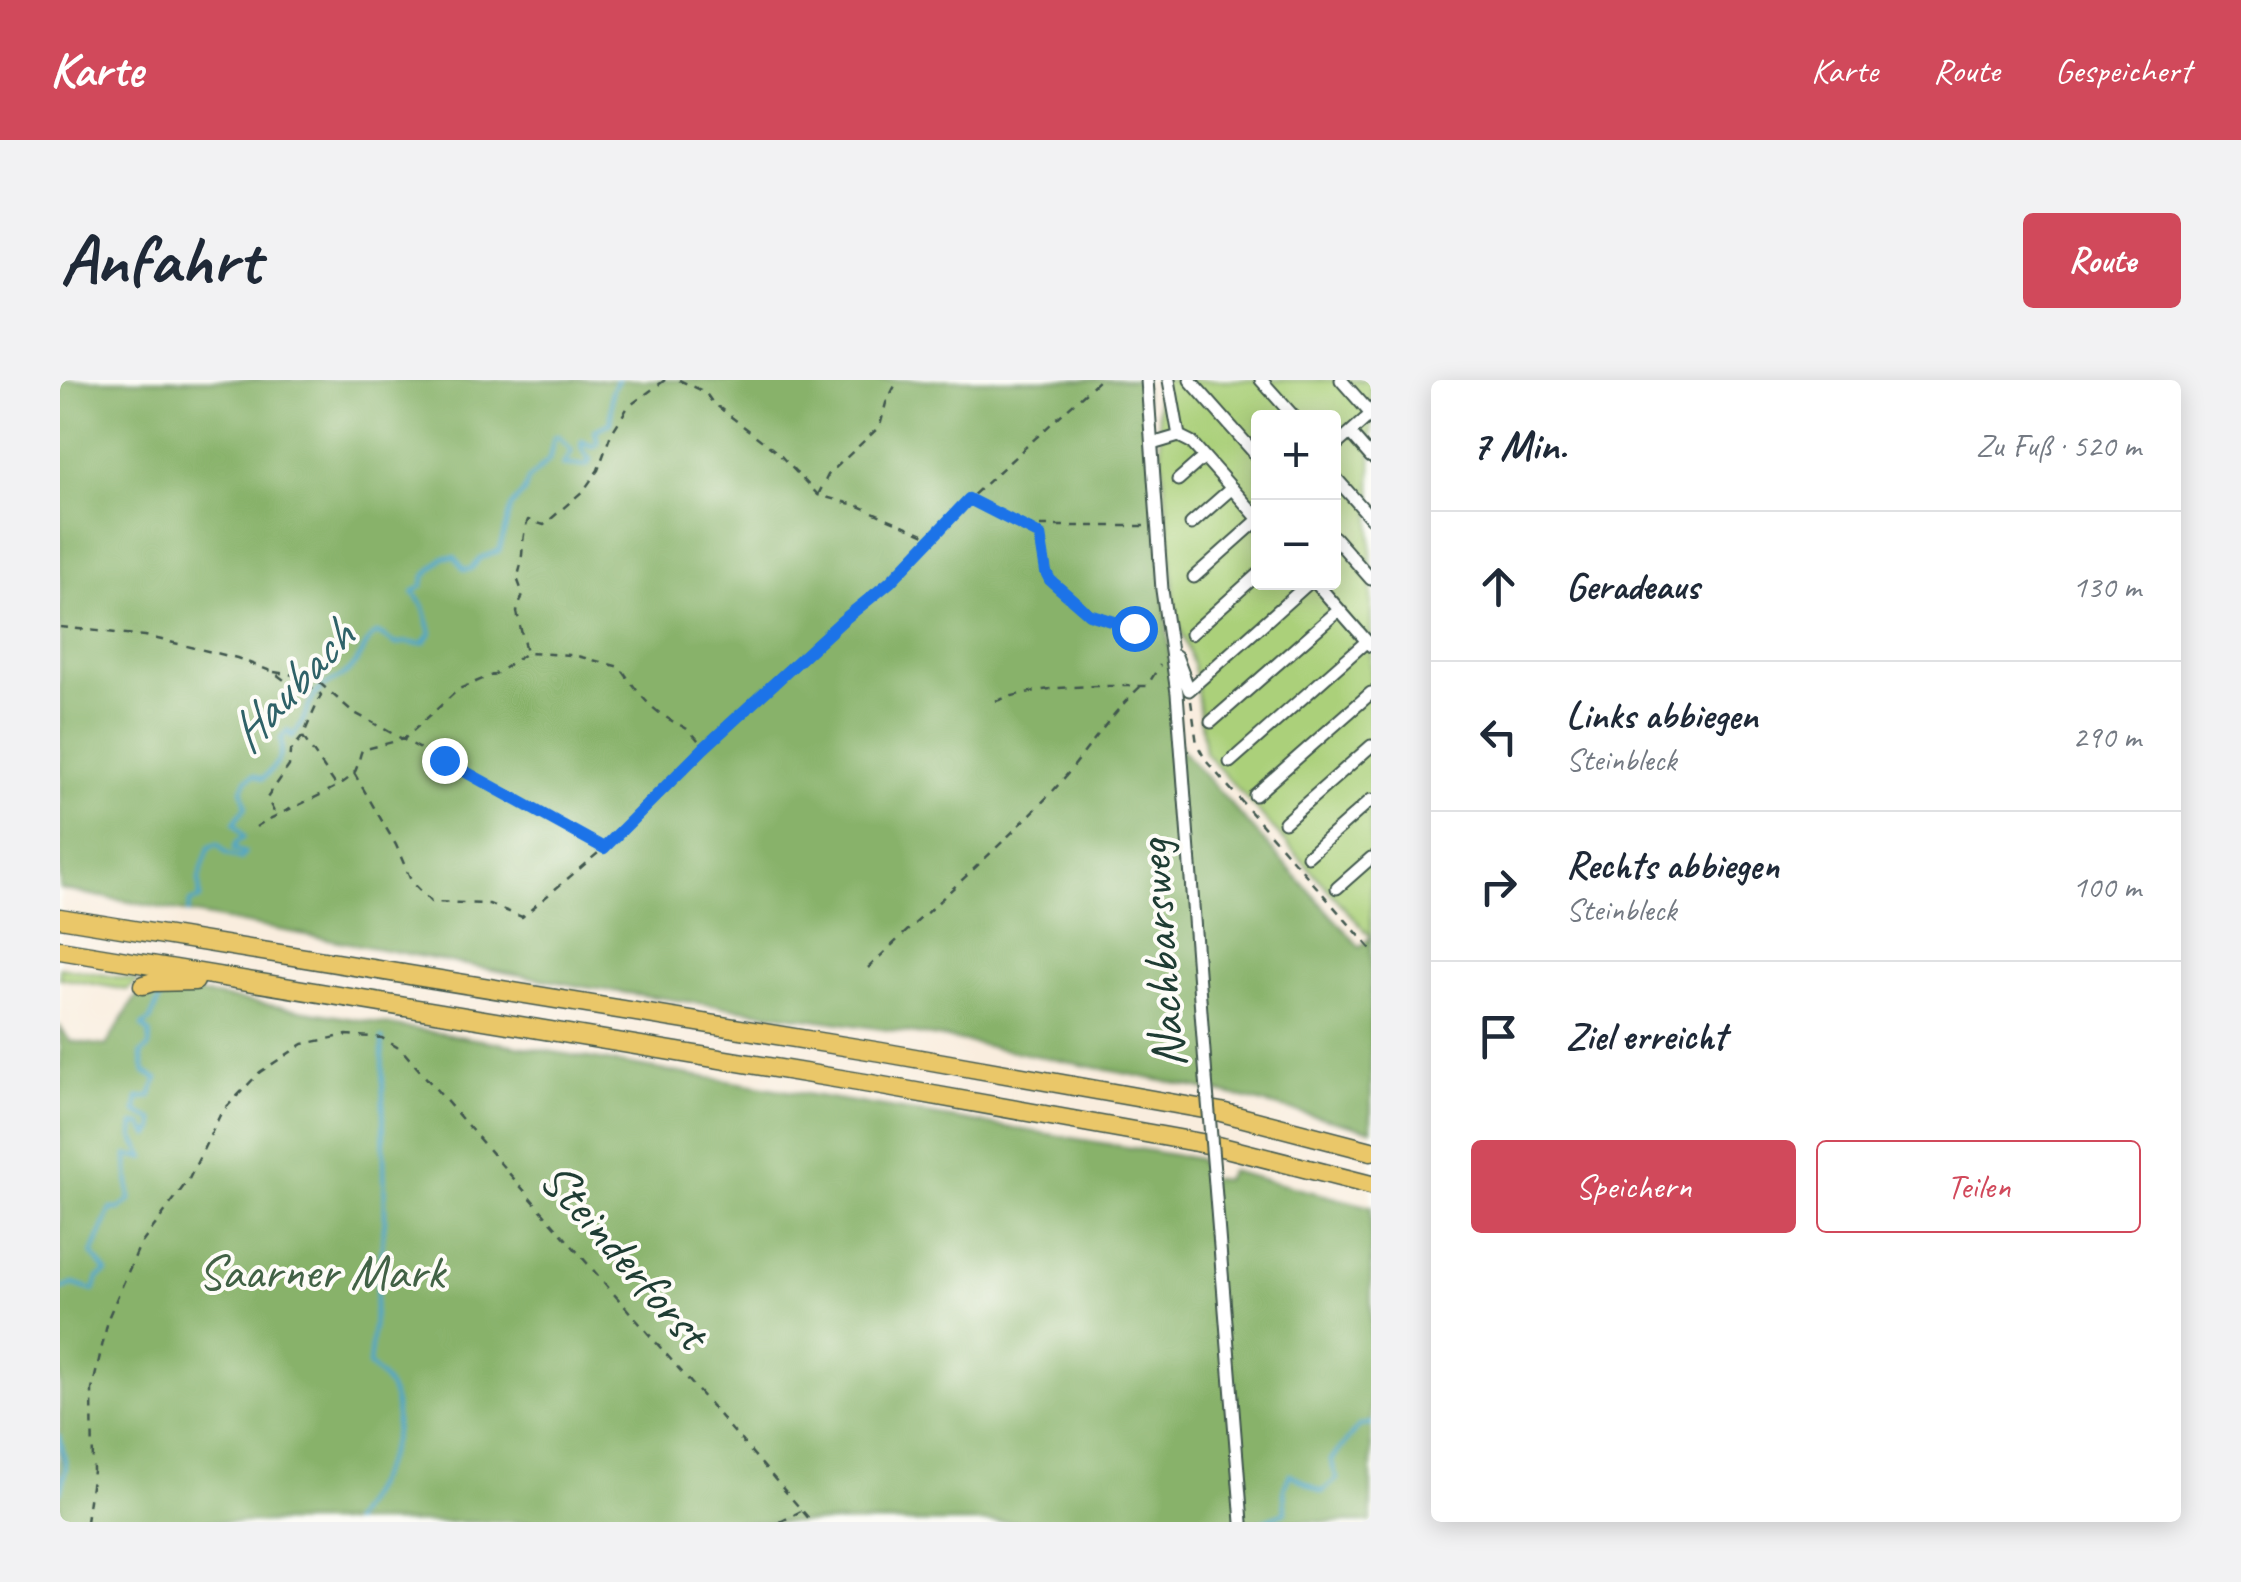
<!DOCTYPE html>
<html lang="de">
<meta charset="utf-8">
<style>
:root{--surface:#fff;--page:#f2f2f3;--text:#1f2937;--muted:#747a83;--line:#e0e1e3;--accent:#d1495b}
body{margin:0;font-family:Caveat,sans-serif;background:var(--page);color:var(--text)}
.controls{position:absolute;right:30px;top:30px;display:grid;overflow:hidden;border-radius:10px;box-shadow:0 5px 25px #0003}
.controls button{width:90px;height:90px;display:grid;place-items:center;padding:0;border:0;border-bottom:2px solid var(--line);background:var(--surface);color:var(--text);font:50px sans-serif}
.stop{position:absolute;width:30px;height:30px;margin:-22px;border:8px solid #1a73e8;border-radius:50%;background:#fff}
.stop.end{background:#1a73e8;border-color:#fff;box-shadow:0 2px 10px #0008}
.list{margin:0;padding:0;list-style:none}
h2{display:flex;justify-content:space-between;align-items:center;height:130px;margin:0;padding:0 40px;font-size:42px}
h2 small{font-size:32px;font-weight:400;color:var(--muted)}
.list li{display:grid;grid-template-columns:65px 1fr auto;gap:30px;align-items:center;box-sizing:border-box;height:150px;padding:0 40px;border-top:2px solid var(--line)}
.list b{display:block;font-size:38px;white-space:nowrap}
.list p{margin:0;font-size:32px;white-space:nowrap;color:var(--muted)}
.list em{font-size:32px;font-style:normal;color:var(--muted)}
.actions{display:flex;gap:20px;padding:30px 40px}
.actions a{flex:1;padding:22px 0;border:2px solid var(--accent);border-radius:10px;text-align:center;font-size:35px;color:var(--accent)}
.actions .main{background:var(--accent);color:#fff}
.icon{flex:none;width:55px;height:55px;fill:none;stroke:currentColor;stroke-width:2;stroke-linecap:round;stroke-linejoin:round}
.map{position:relative;flex:none;width:1311px;height:1142px;overflow:hidden;border-radius:10px}
header{display:flex;align-items:center;gap:60px;box-sizing:border-box;height:140px;padding:0 50px;background:var(--accent);color:#fff}
header strong{font-size:48px}
nav{display:flex;gap:55px;margin-inline-start:auto;font-size:35px}
.intro{display:flex;align-items:center;justify-content:space-between;box-sizing:border-box;height:240px;padding:0 60px}
h1{margin:0;font-size:70px}
.button{padding:25px 45px;border-radius:10px;background:var(--accent);color:#fff;font-size:35px;font-weight:700}
main{display:flex;gap:60px;padding:0 60px}
aside{flex:1;background:var(--surface);border-radius:10px;box-shadow:0 5px 25px #0003}
.map>svg:first-child{display:block}
.green{fill:#abd07a;stroke:#658657;stroke-width:2.5;fill-rule:evenodd}
.forest{fill:#88b26a;stroke:#54784f;stroke-width:2.5}
.lines{fill:none;stroke-linecap:round;stroke-linejoin:round}
.stream{stroke:#4da6ca;stroke-width:4}
.minor-casing{stroke:#40574e;stroke-width:15}
.highway-casing{stroke:#40574e;stroke-width:21}
.path{stroke:#40574e;stroke-width:2.5;stroke-dasharray:8 8;stroke-linecap:butt}
.minor{stroke:#fff;stroke-width:11}
.highway{stroke:#eac769;stroke-width:18}
.minor-bridge-casing{stroke:#40574e;stroke-width:15;stroke-linecap:butt}
.minor-bridge{stroke:#fff;stroke-width:11}
.route{stroke:#1a73e8;stroke-width:12}
.labels{text-anchor:middle;stroke-width:8;stroke-linejoin:round;paint-order:stroke}
.street-label{font-size:50px;fill:#1f3d34;stroke:#fdfcf7}
.park-label{font-size:50px;fill:#426246;stroke:#fdfcf7}
.water-label{font-size:52px;font-style:italic;fill:#2f6268;stroke:#fdfcf7}
</style>
<header>
<strong>Karte</strong>
<nav><a>Karte</a><a>Route</a><a>Gespeichert</a></nav>
</header>
<div class="intro"><h1>Anfahrt</h1><a class="button">Route</a></div>
<main>
<div class="map">
<svg width="1311" height="1142" viewBox="0 0 1311 1142">
<rect width="100%" height="100%" fill="#fdfcf7"/>
<filter id="ink" filterUnits="userSpaceOnUse"><feTurbulence type="fractalNoise" baseFrequency=".01" numOctaves="2"/><feDisplacementMap in="SourceGraphic" scale="20" xChannelSelector="R" yChannelSelector="G"/><feConvolveMatrix kernelMatrix="1 2 1 2 8 2 1 2 1" color-interpolation-filters="sRGB"/></filter>
<filter id="wash" filterUnits="userSpaceOnUse"><feTurbulence type="fractalNoise" baseFrequency=".0048" numOctaves="4" result="noise"/><feDisplacementMap in="SourceGraphic" scale="40" xChannelSelector="R" yChannelSelector="G"/><feGaussianBlur stdDeviation="2.25" result="paint"/><feColorMatrix in="noise" values="0 0 0 0 0 0 0 0 0 0 0 0 0 0 0 0 0 1.4 0 .05"/><feComposite in="paint" operator="in"/></filter>
<g filter="url(#wash)">
<rect width="100%" height="100%" fill="#f9edde"/>
<!-- green -->
<path class="green" d="M 1095,0 L 1311,0 L 1311,557 L 1145,373 L 1133,284 L 1116,236 ZM 1198,38 L 1274,38 L 1274,202 L 1198,202 Z
M 0,587 L 79,601 L 67,610 L 0,598 Z"/>
<!-- forest -->
<path class="forest" d="M 0,0 L 1083,0 L 1119,367 L 1300,567 L 1311,557 L 1311,750 L 1163,713 L 886,658 L 524,607 L 0,509 Z
M 95,606 L 1138,779 L 1148,798 L 1164,800 L 1170,791 L 1311,827 L 1311,1142 L 0,1142 L 0,647 L 10,661 L 46,666 L 76,617 Z"/>
<g class="lines">
<!-- stream -->
<path class="stream" d="M 128,533 L 130,522 L 140,519 L 139,498 L 149,467 L 158,464 L 166,473 L 181,479 L 185,473 L 174,469 L 176,463 L 184,457 L 174,443 L 186,426 L 182,409 L 186,400 L 194,395 L 203,399 C 215,385 225,378 221,359 L 228,350 L 232,357 C 247,341 245,328 256,314 C 265,302 279,300 289,291 C 300,281 303,269 311,257 L 318,253 L 336,264 C 347,260 353,265 364,263 L 371,253 L 364,227 L 353,212 L 362,206 L 365,196 L 384,177 L 395,177 L 404,190 L 411,189 L 420,178 L 439,171 L 451,127 L 464,112 L 468,100 L 489,80 L 494,57 L 498,56 L 512,71 L 503,85 L 527,85 L 530,80 C 526,72 519,70 522,61 L 533,67 L 538,63 L 535,50 L 551,43 L 552,11 L 558,0
M 0,910 L 13,904 L 34,911 L 38,898 L 47,892 L 32,874 L 51,829 L 59,829 L 70,821 L 67,775 L 85,778 L 73,757 L 74,744 L 82,745 L 89,756 L 94,749 L 94,740 L 76,732 L 78,718 L 90,717 L 97,699 L 85,692 L 81,674 L 89,667 L 90,653 L 82,646 L 90,641 L 104,608
M 0,1056 L 6,1087 L 0,1112
M 1203,1141 L 1225,1132 L 1224,1107 L 1230,1094 L 1262,1112 L 1277,1099 L 1271,1080 L 1299,1046 L 1311,1043
M 292,1142 C 314,1104 351,1055 330,1009 C 326,1000 316,992 309,985 L 325,838 L 322,658"/>
</g>
</g>
<g filter="url(#ink)">
<g class="lines">
<defs>
<path id="minor" d="M 1087,0 L 1102,210 L 1117,313 L 1146,698
M 1109,0 L 1119,56
M 1130,0 L 1198,77
M 1201,0 L 1235,38
M 1290,53 L 1311,77
M 1092,64 L 1119,56 L 1131,62 L 1198,138
M 1274,67 L 1311,34 L 1281,0
M 1274,96 L 1311,138
M 1118,100 L 1144,77
M 1131,144 L 1172,108
M 1274,157 L 1311,199
M 1134,197 L 1198,140
M 1255,202 L 1311,266
M 1131,254 L 1198,194
M 1116,276 L 1129,310 L 1250,202
M 1151,342 L 1279,230
M 1170,382 L 1307,261
M 1195,415 L 1311,313
M 1225,442 L 1311,366
M 1248,476 L 1311,420
M 1277,508 L 1311,478
M 1154,792 L 1182,1142"/>
<path id="highway" d="M 0,538 L 821,672 L 1161,732 L 1311,771
M 0,570 L 811,704 L 1158,766 L 1311,805
M 83,605 L 93,602 L 135,601"/>
</defs>
<!-- minor casing -->
<use href="#minor" class="minor-casing"/>
<!-- highway casing -->
<use href="#highway" class="highway-casing"/>
<!-- path -->
<path class="path" d="M 605,0 L 568,27 L 551,54 L 538,90 L 524,110 L 484,145 L 468,140 C 460,159 465,179 457,198 L 463,214 L 457,232 L 466,273 L 513,275 L 560,287 C 573,305 585,324 604,336 C 625,350 624,342 642,365
M 619,0 L 645,12 L 652,22 L 718,73 L 758,115 L 799,126 L 870,157
M 758,115 L 768,95 L 820,46 L 826,23 L 838,0
M 909,119 L 980,155 L 986,192 L 990,200 L 1029,234 L 1094,253
M 964,146 L 1086,146
M 0,247 L 85,256 L 177,278 L 213,292 L 234,307 L 256,309 L 261,315 L 243,356 L 230,372 L 229,386 L 207,418 L 215,434
M 214,292 L 254,298 L 293,332 L 542,468
M 936,321 C 985,304 1036,306 1087,306 L 1100,285
M 1131,321 L 1137,364 L 1146,381 L 1311,569
M 243,357 L 275,404
M 294,393 L 336,465 L 352,503 L 371,522 L 429,524 L 462,537 L 544,468 L 644,368 L 782,241 L 830,202 L 909,119 L 1039,0
M 196,447 C 218,431 282,410 294,393 C 298,388 299,377 302,370 L 344,359 L 399,309 L 437,293 L 465,274
M 808,588 C 869,529 933,474 992,412 C 1023,378 1047,337 1081,306
M 26,1142 L 33,1091 L 32,1010 L 49,936 L 79,867 L 129,799 L 161,733 L 200,692 L 243,664 L 287,655 L 322,658 L 342,670 L 752,1142
M 720,1142 L 741,1131"/>
<!-- minor -->
<use href="#minor" class="minor"/>
<!-- highway -->
<use href="#highway" class="highway"/>
<defs>
<path id="minor-bridge" d="M 1146,698 L 1154,792"/>
</defs>
<!-- minor-bridge casing -->
<use href="#minor-bridge" class="minor-bridge-casing"/>
<!-- minor-bridge -->
<use href="#minor-bridge" class="minor-bridge"/>
</g>
</g>
<g class="lines" filter="url(#ink)">
<!-- route -->
<path class="route" d="M 384,380 L 544,468 L 644,368 L 782,241 L 830,202 L 909,119 L 980,155 L 986,192 L 990,200 L 1029,234 L 1074,248"/>
</g>
<g class="labels">
<!-- street labels -->
<g class="street-label">
<text transform="translate(1099 574) rotate(-94)" y="18">Nachbarsweg</text>
<text transform="translate(566 874) rotate(49)" y="18">Steinderforst</text>
</g>
<!-- park labels -->
<g class="park-label">
<text x="261" y="908">Saarner Mark</text>
</g>
<!-- water labels -->
<g class="water-label">
<text transform="translate(230 305) rotate(-47)" y="18">Haubach</text>
</g>
</g>
</svg>
<div class="controls">
<button>+</button>
<button>−</button>
</div>
<div class="stop" style="left:1074px;top:248px"></div>
<div class="stop end" style="left:384px;top:380px"></div>
</div>
<aside>
<h2>7 Min.<small>Zu Fuß · 520 m</small></h2>
<ul class="list">
<li><svg class="icon" aria-label="ahead" viewBox="0 0 24 24"><path d="M12 20V5M6 11l6-6 6 6"/></svg><div><b>Geradeaus</b></div><em>130 m</em></li>
<li><svg class="icon" aria-label="left" viewBox="0 0 24 24"><path d="M17 20v-9H6M10 6l-5 5 5 5"/></svg><div><b>Links abbiegen</b><p>Steinbleck</p></div><em>290 m</em></li>
<li><svg class="icon" aria-label="right" viewBox="0 0 24 24"><path d="M7 20v-9h11M14 6l5 5-5 5"/></svg><div><b>Rechts abbiegen</b><p>Steinbleck</p></div><em>100 m</em></li>
<li><svg class="icon" aria-label="arrive" viewBox="0 0 24 24"><path d="M6 21V4h12l-3 4 3 4H6"/></svg><div><b>Ziel erreicht</b></div></li>
</ul>
<div class="actions"><a class="main">Speichern</a><a>Teilen</a></div>
</aside>
</main>
